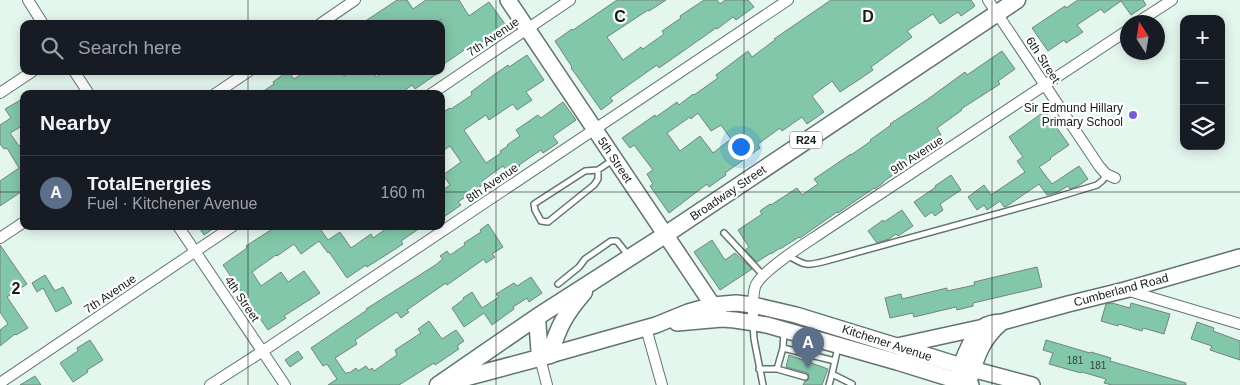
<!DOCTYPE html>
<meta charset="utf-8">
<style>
:root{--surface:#171b24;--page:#20242c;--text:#f1f3f6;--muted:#9ea1a6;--line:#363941;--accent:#7b5ad4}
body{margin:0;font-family:Helvetica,sans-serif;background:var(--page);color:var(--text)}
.controls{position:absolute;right:15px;top:15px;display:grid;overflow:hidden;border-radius:10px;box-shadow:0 2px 12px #0003}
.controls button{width:45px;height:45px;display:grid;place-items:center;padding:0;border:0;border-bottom:1px solid var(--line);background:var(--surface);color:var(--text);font:25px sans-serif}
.compass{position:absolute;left:1120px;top:15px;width:45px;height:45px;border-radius:50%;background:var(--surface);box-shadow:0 2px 12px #0003;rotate:348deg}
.you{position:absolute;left:740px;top:146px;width:18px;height:18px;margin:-12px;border:4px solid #fff;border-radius:50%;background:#1a73e8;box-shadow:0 0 0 8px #1a73e833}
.badge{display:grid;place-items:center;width:32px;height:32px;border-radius:50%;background:var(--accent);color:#fff;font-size:16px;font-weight:700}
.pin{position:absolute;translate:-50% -41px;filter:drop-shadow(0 1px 2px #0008)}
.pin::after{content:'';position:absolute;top:26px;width:18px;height:15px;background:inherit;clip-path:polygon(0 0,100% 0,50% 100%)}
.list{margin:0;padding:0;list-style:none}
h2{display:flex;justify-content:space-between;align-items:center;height:65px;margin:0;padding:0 20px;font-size:21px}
h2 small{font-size:16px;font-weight:400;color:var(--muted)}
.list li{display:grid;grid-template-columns:32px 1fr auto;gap:15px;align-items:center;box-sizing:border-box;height:75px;padding:0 20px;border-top:1px solid var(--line)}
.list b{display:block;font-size:19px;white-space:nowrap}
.list p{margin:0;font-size:16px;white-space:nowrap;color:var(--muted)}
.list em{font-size:16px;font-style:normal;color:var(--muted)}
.icon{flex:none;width:28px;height:28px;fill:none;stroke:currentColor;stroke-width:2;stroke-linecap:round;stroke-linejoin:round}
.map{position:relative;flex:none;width:1240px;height:385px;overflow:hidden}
.search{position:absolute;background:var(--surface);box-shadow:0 2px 12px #0003;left:20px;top:20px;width:425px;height:55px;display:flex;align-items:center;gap:12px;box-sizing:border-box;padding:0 18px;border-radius:10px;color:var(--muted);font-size:19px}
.panel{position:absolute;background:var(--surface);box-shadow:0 2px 12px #0003;left:20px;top:90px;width:425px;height:140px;border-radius:10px}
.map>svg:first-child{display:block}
.building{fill:#82c7aa;stroke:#73847c;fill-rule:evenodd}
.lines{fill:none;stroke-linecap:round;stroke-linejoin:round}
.lane-casing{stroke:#62746c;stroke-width:8}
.street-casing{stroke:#62746c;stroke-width:12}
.secondary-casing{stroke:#62746c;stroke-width:18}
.primary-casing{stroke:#62746c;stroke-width:19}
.lane{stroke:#fff;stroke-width:5}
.street{stroke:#fff;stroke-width:10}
.secondary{stroke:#fff;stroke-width:15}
.primary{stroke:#fff;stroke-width:16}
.grid{fill:none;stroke:#141b18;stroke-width:1;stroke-opacity:0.55}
.poi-dot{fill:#7b5ad4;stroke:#fff;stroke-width:2}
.labels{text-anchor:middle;stroke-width:4.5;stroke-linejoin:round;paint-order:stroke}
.number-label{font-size:10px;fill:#30463c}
.shield{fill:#fff;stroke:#5a5f5d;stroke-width:1}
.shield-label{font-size:11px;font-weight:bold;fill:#141b18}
.street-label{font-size:12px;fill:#141b18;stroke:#fff}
.poi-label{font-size:12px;fill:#141b18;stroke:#fff;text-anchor:end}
.grid-label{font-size:16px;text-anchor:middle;font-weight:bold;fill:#141b18;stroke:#fff;stroke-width:4.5;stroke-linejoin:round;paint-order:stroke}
</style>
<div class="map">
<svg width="1240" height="385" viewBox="0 0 1240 385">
<rect width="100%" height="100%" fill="#e4f7ee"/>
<!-- building -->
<path class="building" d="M 397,0 L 407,0 L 413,9 L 426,0 L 459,0 L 469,16 L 489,2 L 505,24 L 485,38 L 486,39 L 472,49 L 470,46 L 441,66 L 441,19 L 434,24 L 361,24 Z
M 617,0 L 666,0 L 649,11 L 648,10 L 607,37 L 623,60 L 641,47 L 643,49 L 664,34 L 662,31 L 681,18 L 680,16 L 704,0 L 717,0 L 720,4 L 725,0 L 748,0 L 754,7 L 736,20 L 733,17 L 717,29 L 716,28 L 659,68 L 657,65 L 610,98 L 613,101 L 601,110 L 577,76 L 571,68 L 572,67 L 555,41 L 572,29 L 573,30 Z
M 831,0 L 971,0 L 975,6 L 961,16 L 958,12 L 940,24 L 933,14 L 907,31 L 912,37 L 871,67 L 873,70 L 860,79 L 840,92 L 832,81 L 812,96 L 824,112 L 807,124 L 802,117 L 782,131 L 780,128 L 758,144 L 760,148 L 725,173 L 726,175 L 709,187 L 707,184 L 669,213 L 650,186 L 653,184 L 647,174 L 653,170 L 634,145 L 630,148 L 622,138 L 655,115 L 656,117 L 677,102 L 679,105 L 693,94 L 694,95 L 718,78 L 716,75 L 748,51 L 752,57 L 775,40 L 774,39 ZM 698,113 L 711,131 L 721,125 L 731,139 L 713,153 L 700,136 L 680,151 L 667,133 L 690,117 L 691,119 Z
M 1078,0 L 1143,0 L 1146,5 L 1131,15 L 1121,1 L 1104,13 L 1101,9 L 1077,25 L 1083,32 L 1066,43 L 1064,40 L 1048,51 L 1032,28 L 1065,6 L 1066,8 Z
M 1002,51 L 1015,69 L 998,81 L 1000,84 L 961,109 L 962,110 L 937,128 L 941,135 L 927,144 L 930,148 L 883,182 L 883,183 L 875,189 L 874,188 L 838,213 L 837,212 L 800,238 L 799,237 L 780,249 L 780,248 L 771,254 L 771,253 L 757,262 L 745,250 L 749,247 L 738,230 L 762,214 L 760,211 L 770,204 L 771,205 L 797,188 L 802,195 L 818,184 L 814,179 L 851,154 L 851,155 L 871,141 L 870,140 L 891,125 L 890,124 L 928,99 L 965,72 L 967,75 Z
M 527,55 L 544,80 L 526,92 L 532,100 L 517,110 L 513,104 L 489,120 L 486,115 L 464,130 L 486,163 L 501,153 L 500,151 L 508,146 L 507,145 L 520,136 L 516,130 L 538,115 L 541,118 L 563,102 L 576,120 L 553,136 L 558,143 L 543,153 L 541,150 L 519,165 L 520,166 L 509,174 L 503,166 L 482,181 L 484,184 L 458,202 L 461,205 L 441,219 L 441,191 L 450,185 L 443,175 L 461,162 L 450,146 L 441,152 L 441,113 L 450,108 L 451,109 L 472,95 L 471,92 L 491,77 L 508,65 L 509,67 Z
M 288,71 L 294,79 L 306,71 L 341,71 L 344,76 L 352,71 L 372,71 L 376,77 L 385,71 L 441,71 L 415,89 L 412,85 L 400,94 L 259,94 L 274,84 L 273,82 Z
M 24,98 L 24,125 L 10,133 L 19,146 L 21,144 L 24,149 L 24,190 L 0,206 L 0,181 L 19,168 L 7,148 L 4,149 L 0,144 L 0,125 L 11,118 L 5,109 Z
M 1045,111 L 1069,145 L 1050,158 L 1051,159 L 1039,167 L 1052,184 L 1079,166 L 1088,179 L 1078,186 L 1070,189 L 1068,186 L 1058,192 L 1047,195 L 1039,184 L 1007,206 L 1004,207 L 1000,201 L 987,210 L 984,205 L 977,210 L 968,197 L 984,185 L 991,195 L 1025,172 L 1017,161 L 1023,157 L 1009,137 Z
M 951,175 L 961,190 L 940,204 L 943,210 L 935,216 L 932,212 L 925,217 L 914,202 L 936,187 L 935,186 Z
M 902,210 L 913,226 L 898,236 L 896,234 L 889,239 L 877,243 L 868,231 L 883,220 L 884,222 Z
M 488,224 L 503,247 L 492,254 L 495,257 L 486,263 L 484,259 L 447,285 L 446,283 L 427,296 L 407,310 L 409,312 L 401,318 L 397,312 L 355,340 L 357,344 L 335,358 L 346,374 L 348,372 L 349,373 L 356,368 L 358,371 L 366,366 L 369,370 L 372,368 L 374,371 L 397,355 L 395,350 L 421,333 L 418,329 L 429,321 L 442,339 L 456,330 L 464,341 L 457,346 L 459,349 L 435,365 L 434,363 L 399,385 L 328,385 L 337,379 L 327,364 L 323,366 L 311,348 L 367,310 L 366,309 L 434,266 L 443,259 L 440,256 L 447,251 L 450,255 L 465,245 L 464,243 L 481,232 L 480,230 Z
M 198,226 L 217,226 L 204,235 Z
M 277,226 L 318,226 L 328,240 L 340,232 L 351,248 L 371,234 L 373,238 L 390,226 L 423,226 L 401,241 L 403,244 L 389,253 L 367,267 L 366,265 L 347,278 L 329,252 L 328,253 L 319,241 L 301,254 L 294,244 L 277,256 L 276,255 L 252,272 L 261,286 L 281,272 L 288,282 L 304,271 L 320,293 L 284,316 L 286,318 L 268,330 L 223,265 L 247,248 L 246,246 Z
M 712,240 L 725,260 L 735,253 L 752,269 L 720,290 L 694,252 Z
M 0,245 L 27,284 L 7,297 L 28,328 L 16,335 L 15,334 L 0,346 L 0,330 L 8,324 L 0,312 Z
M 1037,267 L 1042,287 L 973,303 L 973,306 L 957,310 L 956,307 L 914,317 L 913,313 L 890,318 L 885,298 L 901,294 L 902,299 L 947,288 L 947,291 L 975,285 L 974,282 Z
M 45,275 L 55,291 L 63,287 L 72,303 L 56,312 L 43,288 L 37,292 L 32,283 Z
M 531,277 L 542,293 L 529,302 L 527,298 L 513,307 L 514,309 L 492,325 L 484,313 L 464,327 L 452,308 L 464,299 L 463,298 L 472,292 L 482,308 L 499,297 L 496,294 L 514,283 L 517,286 Z
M 1112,303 L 1130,308 L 1131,303 L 1170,314 L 1164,334 L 1143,328 L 1142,331 L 1119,324 L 1118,326 L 1101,321 L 1106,304 Z
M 1197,322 L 1214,328 L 1213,331 L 1240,341 L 1240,360 L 1210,350 L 1212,346 L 1191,339 Z
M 90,340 L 103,360 L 87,370 L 88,372 L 73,382 L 60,363 L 78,351 L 77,348 Z
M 1046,340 L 1090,353 L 1091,352 L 1111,358 L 1110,361 L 1186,383 L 1186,385 L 1112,385 L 1104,383 L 1106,379 L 1082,372 L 1081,373 L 1049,364 L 1053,353 L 1043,350 Z
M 298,351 L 303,358 L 290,367 L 285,360 Z
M 789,355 L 828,369 L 822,385 L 803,385 L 805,381 L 809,379 L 808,373 L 786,367 Z
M 35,376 L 41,385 L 20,385 Z"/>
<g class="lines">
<defs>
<path id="lane" d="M 598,170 L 598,179 L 594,185 L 548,222 L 541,221 L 535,210 L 534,204 L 585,171 L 598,170 L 614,159
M 724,233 L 763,275
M 789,256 C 805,266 807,266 826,261 L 1051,199 L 1097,185 L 1103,180 L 1106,174
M 558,284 L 579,267 L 585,259 L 611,241 L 617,241 L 628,255
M 753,324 L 754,339 L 763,385
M 783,348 L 835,361
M 759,369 L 777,369 L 783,348 L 784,332
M 777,369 L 805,377
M 832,374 L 852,384
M 829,385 L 832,374 L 838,347"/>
<path id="street" d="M 28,0 L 43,24
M 988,0 L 1099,166 L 1106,174 L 1115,178
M 1138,22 L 1172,0
M 320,24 L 355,0
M 74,71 L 89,94
M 0,93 L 33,71
M 215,94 L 249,71
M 431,94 L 570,0
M 178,226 L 285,385
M 0,238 L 24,222
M 1126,290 L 1240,324
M 753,322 C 753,311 752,298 755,287 C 760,271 808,242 824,231 L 1128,30
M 646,328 L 662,385
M 540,358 L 547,385
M 0,383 L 233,226
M 210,385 L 263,351 L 788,0"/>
<path id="secondary" d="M 508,0 L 722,319
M 677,323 L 722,319 L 735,320 L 767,325 L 897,362 L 971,385
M 897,346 L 984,327
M 550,355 L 656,325 L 688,312 L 713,305 L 736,303 L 753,305 L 796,315 L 968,368 L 1032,385
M 970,378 C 977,356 982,339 1001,323
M 958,385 C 957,370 971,336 983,327 C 989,323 995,322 1002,322 L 1068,304 L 1125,290 L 1240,257"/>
<path id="primary" d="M 537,317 L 540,358
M 449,382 L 550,355 C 558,327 565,314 584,292
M 438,385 L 537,317 L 665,235 L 1017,0"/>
</defs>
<!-- lane casing -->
<use href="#lane" class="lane-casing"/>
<!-- street casing -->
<use href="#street" class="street-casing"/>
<!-- secondary casing -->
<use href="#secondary" class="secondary-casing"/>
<!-- primary casing -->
<use href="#primary" class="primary-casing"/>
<!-- lane -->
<use href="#lane" class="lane"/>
<!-- street -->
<use href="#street" class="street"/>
<!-- secondary -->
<use href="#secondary" class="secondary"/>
<!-- primary -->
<use href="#primary" class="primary"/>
</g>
<!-- grid -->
<path class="grid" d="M 248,0 L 248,24M 496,0 L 496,385M 744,0 L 744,385M 992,0 L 992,385M 248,71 L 248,94M 0,192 L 24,192M 441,192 L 1240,192M 248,226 L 248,385"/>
<!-- markers -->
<circle class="poi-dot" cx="1133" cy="115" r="5"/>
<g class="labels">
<!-- number labels -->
<g class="number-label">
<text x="1075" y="364">181</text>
<text x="1098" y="369">181</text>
</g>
<!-- shield labels -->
<rect class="shield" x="790" y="131.5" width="32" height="17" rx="4"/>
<g class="shield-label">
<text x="806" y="144">R24</text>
</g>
<!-- street labels -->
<g class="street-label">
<text transform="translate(493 37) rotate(-34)" y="4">7th Avenue</text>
<text transform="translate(1043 60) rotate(57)" y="4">6th Street</text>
<text transform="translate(917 155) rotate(-33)" y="4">9th Avenue</text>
<text transform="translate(615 160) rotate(56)" y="4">5th Street</text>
<text transform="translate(492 183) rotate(-34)" y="4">8th Avenue</text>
<text transform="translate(728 193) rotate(-34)" y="4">Broadway Street</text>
<text transform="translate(1121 290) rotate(-15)" y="4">Cumberland Road</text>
<text transform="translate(110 294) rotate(-34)" y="4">7th Avenue</text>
<text transform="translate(242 299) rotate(56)" y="4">4th Street</text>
<text transform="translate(887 343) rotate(18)" y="4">Kitchener Avenue</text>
</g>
<!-- poi labels -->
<g class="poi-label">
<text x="1123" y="112">Sir Edmund Hillary<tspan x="1123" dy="14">Primary School</tspan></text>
</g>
</g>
<g class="grid-label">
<text x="620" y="22">C</text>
<text x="868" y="22">D</text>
<text x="16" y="294">2</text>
</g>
</svg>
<div class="controls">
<button>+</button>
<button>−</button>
<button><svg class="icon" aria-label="layers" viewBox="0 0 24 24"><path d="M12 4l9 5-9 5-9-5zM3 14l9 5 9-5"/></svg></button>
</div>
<svg class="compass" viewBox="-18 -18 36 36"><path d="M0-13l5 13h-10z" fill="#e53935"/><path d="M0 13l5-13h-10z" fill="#9ea1a6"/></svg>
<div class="you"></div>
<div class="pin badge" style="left:808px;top:368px;background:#5c6f8a">A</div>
<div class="search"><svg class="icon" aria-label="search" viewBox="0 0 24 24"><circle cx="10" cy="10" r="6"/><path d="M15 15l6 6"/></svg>Search here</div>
<section class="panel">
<h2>Nearby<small></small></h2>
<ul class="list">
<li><span class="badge" style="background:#5c6f8a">A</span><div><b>TotalEnergies</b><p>Fuel · Kitchener Avenue</p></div><em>160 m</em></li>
</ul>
</section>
</div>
